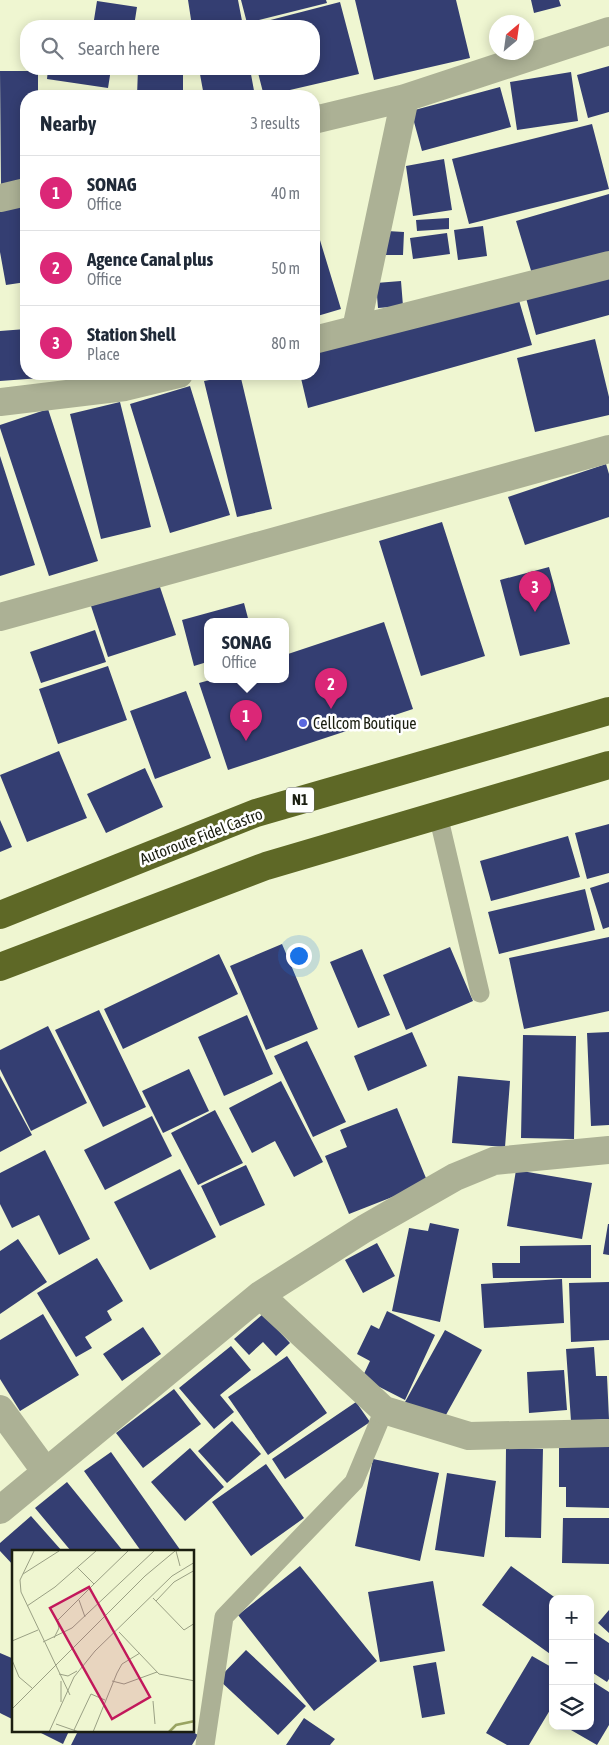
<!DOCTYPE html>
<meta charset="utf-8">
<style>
:root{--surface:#fff;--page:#f6f6f7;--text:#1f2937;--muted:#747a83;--line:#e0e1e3;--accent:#db2777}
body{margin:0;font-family:"Asap Condensed",sans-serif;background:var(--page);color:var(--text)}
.controls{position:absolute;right:15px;bottom:15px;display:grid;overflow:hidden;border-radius:10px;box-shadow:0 2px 12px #0003}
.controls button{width:45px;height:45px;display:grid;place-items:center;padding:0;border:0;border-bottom:1px solid var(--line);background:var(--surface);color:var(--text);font:25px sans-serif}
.compass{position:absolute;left:489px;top:15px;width:45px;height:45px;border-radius:50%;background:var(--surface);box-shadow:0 2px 12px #0003;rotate:29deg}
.you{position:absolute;left:298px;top:955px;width:18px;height:18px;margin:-12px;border:4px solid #fff;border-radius:50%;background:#1a73e8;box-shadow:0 0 0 8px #1a73e833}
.badge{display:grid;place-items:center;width:32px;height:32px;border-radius:50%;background:var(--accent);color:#fff;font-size:16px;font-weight:700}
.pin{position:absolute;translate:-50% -41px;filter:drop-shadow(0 1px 2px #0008)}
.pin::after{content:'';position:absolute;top:26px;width:18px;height:15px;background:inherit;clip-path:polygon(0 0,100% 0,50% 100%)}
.popup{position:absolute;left:204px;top:618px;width:85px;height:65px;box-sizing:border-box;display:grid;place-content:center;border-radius:10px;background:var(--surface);filter:drop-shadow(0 1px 4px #0005);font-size:16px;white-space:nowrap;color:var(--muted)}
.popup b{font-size:19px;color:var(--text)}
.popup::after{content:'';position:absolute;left:50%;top:100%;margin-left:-10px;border:10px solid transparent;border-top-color:var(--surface)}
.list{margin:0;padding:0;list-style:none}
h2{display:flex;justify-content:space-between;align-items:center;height:65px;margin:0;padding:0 20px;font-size:21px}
h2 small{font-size:16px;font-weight:400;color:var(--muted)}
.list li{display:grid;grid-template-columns:32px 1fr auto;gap:15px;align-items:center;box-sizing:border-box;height:75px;padding:0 20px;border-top:1px solid var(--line)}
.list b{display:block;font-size:19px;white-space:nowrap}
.list p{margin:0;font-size:16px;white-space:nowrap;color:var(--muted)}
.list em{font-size:16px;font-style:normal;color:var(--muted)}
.icon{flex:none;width:28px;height:28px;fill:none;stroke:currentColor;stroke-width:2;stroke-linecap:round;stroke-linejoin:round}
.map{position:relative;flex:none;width:609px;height:1745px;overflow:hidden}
.search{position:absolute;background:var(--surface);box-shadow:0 2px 12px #0003;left:20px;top:20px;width:300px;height:55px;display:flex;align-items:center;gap:12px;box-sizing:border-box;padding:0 18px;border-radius:20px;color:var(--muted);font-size:19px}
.panel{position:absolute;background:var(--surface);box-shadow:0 2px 12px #0003;left:20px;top:90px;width:300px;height:290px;border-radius:20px}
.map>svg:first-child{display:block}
.building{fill:#343e72}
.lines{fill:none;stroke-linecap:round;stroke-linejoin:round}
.lane{stroke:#acb195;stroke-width:19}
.street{stroke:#acb195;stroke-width:28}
.highway{stroke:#5e6826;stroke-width:28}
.poi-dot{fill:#5967de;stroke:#fff;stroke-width:2}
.labels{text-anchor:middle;stroke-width:5;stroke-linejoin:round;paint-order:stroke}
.shield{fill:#fff;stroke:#5f6258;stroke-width:1}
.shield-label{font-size:15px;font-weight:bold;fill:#1b1e10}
.poi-label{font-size:16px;fill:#1b1e10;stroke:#fff;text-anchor:start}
.street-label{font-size:16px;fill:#1b1e10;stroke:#fff}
.inset-river{fill:none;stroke:#99a462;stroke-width:2.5}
.inset-road{fill:none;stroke:#9aa084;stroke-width:1}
.view{fill:#c2185b;fill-opacity:0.15;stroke:#c2185b;stroke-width:2.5}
.inset-edge{fill:none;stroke:#1b1e10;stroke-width:2.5}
</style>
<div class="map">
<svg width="609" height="1745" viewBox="0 0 609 1745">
<rect width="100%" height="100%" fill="#eff6d1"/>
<!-- building -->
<path class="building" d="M 188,0 L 238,0 L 243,26 L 192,26 Z
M 241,0 L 326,0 L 327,3 L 247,23 Z
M 355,0 L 456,0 L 470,58 L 374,80 Z
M 531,0 L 559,0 L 561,6 L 534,13 Z
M 97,1 L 137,7 L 134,26 L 93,26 Z
M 340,2 L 359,74 L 264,96 L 257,69 L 314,69 L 314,26 L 247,26 Z
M 609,66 L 609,112 L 588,118 L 577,75 Z
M 48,69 L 111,69 L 108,88 L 47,79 Z
M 138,69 L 183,69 L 183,96 L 137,96 Z
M 199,69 L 250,69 L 255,96 L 204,96 Z
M 0,71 L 38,71 L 38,96 L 26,96 L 26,188 L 1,188 Z
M 571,72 L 578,121 L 517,130 L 510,82 Z
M 500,87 L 511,127 L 422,151 L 411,111 Z
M 592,124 L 609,189 L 469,224 L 452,159 Z
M 444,159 L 452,210 L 413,216 L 406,166 Z
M 609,194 L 609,254 L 533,277 L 516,221 Z
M 26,202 L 26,282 L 6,285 L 0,252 L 0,206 Z
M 449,218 L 449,229 L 417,231 L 416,220 Z
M 483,226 L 487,256 L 458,260 L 454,230 Z
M 314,227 L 316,227 L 341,309 L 314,317 Z
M 387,231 L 404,232 L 403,255 L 386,255 Z
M 447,233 L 450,254 L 413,259 L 410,238 Z
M 609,275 L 609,315 L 536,335 L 526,298 Z
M 401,281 L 403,306 L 378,308 L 376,283 Z
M 518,297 L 532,345 L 308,408 L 300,374 L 314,374 L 314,351 Z
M 26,329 L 26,374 L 40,374 L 41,378 L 0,381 L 0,331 Z
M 595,339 L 609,397 L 609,415 L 535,432 L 517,358 Z
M 48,374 L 88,374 L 88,375 L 48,380 Z
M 240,374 L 272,509 L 237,517 L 204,381 Z
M 190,386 L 230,515 L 170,533 L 130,404 Z
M 120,402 L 151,527 L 101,539 L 70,414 Z
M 48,409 L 98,561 L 49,576 L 0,428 L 0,425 Z
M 0,456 L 35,565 L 0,576 Z
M 606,464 L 609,474 L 609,517 L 525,545 L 508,497 Z
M 442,522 L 485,656 L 421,676 L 379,541 Z
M 549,567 L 570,644 L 520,656 L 500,580 Z
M 159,584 L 176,635 L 108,657 L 91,606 Z
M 244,603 L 249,622 L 207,622 L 207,662 L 194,666 L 182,620 Z
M 384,622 L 413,709 L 228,770 L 199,683 L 210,680 L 285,680 L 285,655 Z
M 95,630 L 106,662 L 41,683 L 30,652 Z
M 108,666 L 127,720 L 58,744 L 39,689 Z
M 186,691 L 211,758 L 155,779 L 130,711 Z
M 59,751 L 87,818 L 27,842 L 0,775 Z
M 145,768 L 163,807 L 106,833 L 87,794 Z
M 0,820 L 12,847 L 0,852 Z
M 609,824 L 609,873 L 587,879 L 575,833 Z
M 568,836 L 580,877 L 491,901 L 480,861 Z
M 609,882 L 609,927 L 603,929 L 590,888 Z
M 585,889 L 595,930 L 499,954 L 488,912 Z
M 609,937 L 609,1011 L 524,1029 L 509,958 Z
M 282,944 L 318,1029 L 266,1050 L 230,966 Z
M 450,947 L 473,1001 L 406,1030 L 383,975 Z
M 362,949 L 390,1015 L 358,1028 L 330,962 Z
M 219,954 L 238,994 L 123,1049 L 104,1009 Z
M 99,1010 L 146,1107 L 103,1127 L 55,1030 Z
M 247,1015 L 273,1074 L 224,1096 L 198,1037 Z
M 48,1026 L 87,1103 L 31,1131 L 0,1069 L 0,1050 Z
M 412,1032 L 427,1066 L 368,1091 L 354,1056 Z
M 609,1032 L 609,1125 L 591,1126 L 587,1033 Z
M 523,1035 L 576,1036 L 574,1139 L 521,1138 Z
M 307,1041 L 346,1122 L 313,1137 L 274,1056 Z
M 189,1069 L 209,1111 L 163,1133 L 142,1091 Z
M 0,1076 L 32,1135 L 0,1152 Z
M 458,1076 L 510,1081 L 505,1147 L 452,1143 Z
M 281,1081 L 323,1162 L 294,1177 L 275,1141 L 252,1153 L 229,1108 Z
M 397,1108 L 428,1183 L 349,1214 L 325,1156 L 347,1147 L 340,1130 Z
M 215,1110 L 243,1163 L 198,1185 L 171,1133 Z
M 152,1116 L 172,1156 L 105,1190 L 84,1150 Z
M 45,1150 L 90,1239 L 59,1255 L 39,1215 L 12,1228 L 0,1204 L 0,1173 Z
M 246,1165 L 265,1205 L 220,1226 L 201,1186 Z
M 180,1169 L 216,1237 L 150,1270 L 114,1202 Z
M 516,1170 L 592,1183 L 582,1239 L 507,1226 Z
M 430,1223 L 459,1229 L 440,1322 L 392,1311 L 409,1228 L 428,1231 Z
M 608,1224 L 609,1224 L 609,1255 L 603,1254 Z
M 18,1239 L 47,1282 L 0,1314 L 0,1251 Z
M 377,1243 L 395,1276 L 363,1293 L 345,1260 Z
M 591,1245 L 591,1278 L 493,1278 L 492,1263 L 520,1263 L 520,1246 Z
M 97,1258 L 123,1301 L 107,1311 L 112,1320 L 85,1337 L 92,1348 L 76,1357 L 37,1293 Z
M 562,1279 L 564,1323 L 484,1328 L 481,1284 Z
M 609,1282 L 609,1340 L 571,1342 L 569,1283 Z
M 387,1311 L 435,1335 L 405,1400 L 362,1378 L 370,1361 L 357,1354 L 371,1325 L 379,1329 Z
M 43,1314 L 79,1375 L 20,1411 L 0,1379 L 0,1340 Z
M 263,1314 L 290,1343 L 276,1356 L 263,1342 L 249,1355 L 234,1339 Z
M 143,1327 L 161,1354 L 122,1381 L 103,1354 Z
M 445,1330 L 482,1350 L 442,1422 L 405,1402 Z
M 231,1346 L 251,1370 L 220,1395 L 234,1412 L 214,1429 L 179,1388 Z
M 594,1347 L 596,1376 L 607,1376 L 609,1419 L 571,1421 L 566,1349 Z
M 287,1356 L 327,1413 L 268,1455 L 228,1397 Z
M 564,1370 L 567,1410 L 529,1413 L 527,1372 Z
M 174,1389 L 201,1424 L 143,1468 L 116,1433 Z
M 356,1402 L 370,1422 L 285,1479 L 272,1459 Z
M 232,1421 L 261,1454 L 227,1483 L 198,1451 Z
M 609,1442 L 609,1508 L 566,1507 L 566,1487 L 559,1487 L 559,1446 Z
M 190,1448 L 224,1487 L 185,1521 L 151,1482 Z
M 506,1448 L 543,1449 L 541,1538 L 505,1537 Z
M 111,1452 L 181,1551 L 141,1551 L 84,1471 Z
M 373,1459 L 439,1473 L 420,1561 L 355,1546 Z
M 266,1464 L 304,1518 L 251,1556 L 212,1502 Z
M 447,1473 L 496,1481 L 484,1557 L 435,1550 Z
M 67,1482 L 123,1551 L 71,1551 L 35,1508 Z
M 31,1516 L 62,1551 L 14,1551 L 14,1566 L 0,1551 L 0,1543 Z
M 563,1518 L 609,1518 L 609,1564 L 562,1563 Z
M 300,1566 L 377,1661 L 314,1711 L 238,1615 Z
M 511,1566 L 557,1599 L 553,1599 L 553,1656 L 482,1605 Z
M 433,1581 L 445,1651 L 380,1662 L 368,1592 Z
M 609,1610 L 609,1633 L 598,1623 Z
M 591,1631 L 609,1643 L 609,1679 L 607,1682 L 590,1671 Z
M 246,1650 L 306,1706 L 278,1735 L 218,1679 Z
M 0,1653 L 14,1659 L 14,1720 L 0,1713 Z
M 532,1656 L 553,1668 L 553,1705 L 529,1745 L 507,1745 L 486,1733 Z
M 436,1662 L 445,1714 L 422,1718 L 413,1666 Z
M 590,1680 L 609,1692 L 609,1725 L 597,1745 L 564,1726 L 590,1726 Z
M 304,1718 L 335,1739 L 330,1745 L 286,1745 Z
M 37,1731 L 69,1731 L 63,1744 Z
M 78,1731 L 191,1731 L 198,1735 L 192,1745 L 71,1745 Z"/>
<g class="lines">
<!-- lane -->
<path class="lane" d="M 438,815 L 480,993
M 205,1745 L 224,1617 L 354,1482 L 384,1410"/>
<!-- street -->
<path class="street" d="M 314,120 L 405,98 L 609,31
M 0,198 L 26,192
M 356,329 L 405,98
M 314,340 L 609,265
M 0,402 L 125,387 L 179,374
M 0,617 L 609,449
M 260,1295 L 384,1410 L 469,1436 L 609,1433
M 0,1409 L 46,1472
M 0,1510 L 260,1295 L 364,1229 L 455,1177 L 494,1161 L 609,1150"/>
<!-- highway -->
<path class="highway" d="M 0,915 L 256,813 L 609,711
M 0,967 L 266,866 L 609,765"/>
</g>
<!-- markers -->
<circle class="poi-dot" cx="303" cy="723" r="5"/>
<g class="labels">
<!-- shield labels -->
<rect class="shield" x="286" y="787.5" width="28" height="25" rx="4"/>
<g class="shield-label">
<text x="300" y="805">N1</text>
</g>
<!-- poi labels -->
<g class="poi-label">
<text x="313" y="729">Cellcom Boutique</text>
</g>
<!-- street labels -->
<g class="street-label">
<text transform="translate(201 836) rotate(-21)" y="6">Autoroute Fidel Castro</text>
</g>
</g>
<!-- overview -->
<g transform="translate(12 1550)">
<rect width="182" height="182" fill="#eff6d1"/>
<path class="inset-river" d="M 157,182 L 164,175 L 183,171"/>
<path class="inset-road" d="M 22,1 L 8,30 L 9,42 L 58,145M 164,1 L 168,16M 65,17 L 82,34 L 116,1M 11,24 L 47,1M 141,48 L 172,80 L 183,73M 67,50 L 73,67M 144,51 L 162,32 L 183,20M 15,56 L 43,37 L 84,1M 107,82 L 147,124 L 183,131M 42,88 L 47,78 L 45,71 L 82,34M 0,91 L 26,80M 31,92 L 60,78 L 142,1M 0,110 L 7,127 L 20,138M 47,124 L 56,126 L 65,121M 100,131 L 112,134 L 145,122M 141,151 L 143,174M 49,152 L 49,131M 0,159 L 133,26 L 163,1M 44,174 L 67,182M 62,180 L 79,144 L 93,150M 37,182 L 62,127 L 83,101 L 160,26 L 183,12M 81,182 L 105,123 L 110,114 L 128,103"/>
<path class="view" d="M 77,37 L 138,147 L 100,169 L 38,58 Z"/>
<rect width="182" height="182" class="inset-edge"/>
</g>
</svg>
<div class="controls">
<button>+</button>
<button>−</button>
<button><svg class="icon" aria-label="layers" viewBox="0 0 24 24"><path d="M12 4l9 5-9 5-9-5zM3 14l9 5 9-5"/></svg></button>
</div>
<svg class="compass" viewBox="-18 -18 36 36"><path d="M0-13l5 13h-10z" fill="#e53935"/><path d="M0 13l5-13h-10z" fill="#747a83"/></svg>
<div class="you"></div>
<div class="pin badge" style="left:246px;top:741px">1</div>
<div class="popup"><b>SONAG</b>Office</div>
<div class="pin badge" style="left:331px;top:709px">2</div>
<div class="pin badge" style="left:535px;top:612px">3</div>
<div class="search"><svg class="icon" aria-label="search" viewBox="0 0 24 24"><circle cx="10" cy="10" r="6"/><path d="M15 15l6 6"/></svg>Search here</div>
<section class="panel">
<h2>Nearby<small>3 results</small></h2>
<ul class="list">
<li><span class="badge">1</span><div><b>SONAG</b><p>Office</p></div><em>40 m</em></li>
<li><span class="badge">2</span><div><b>Agence Canal plus</b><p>Office</p></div><em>50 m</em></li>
<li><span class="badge">3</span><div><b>Station Shell</b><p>Place</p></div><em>80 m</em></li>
</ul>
</section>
</div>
